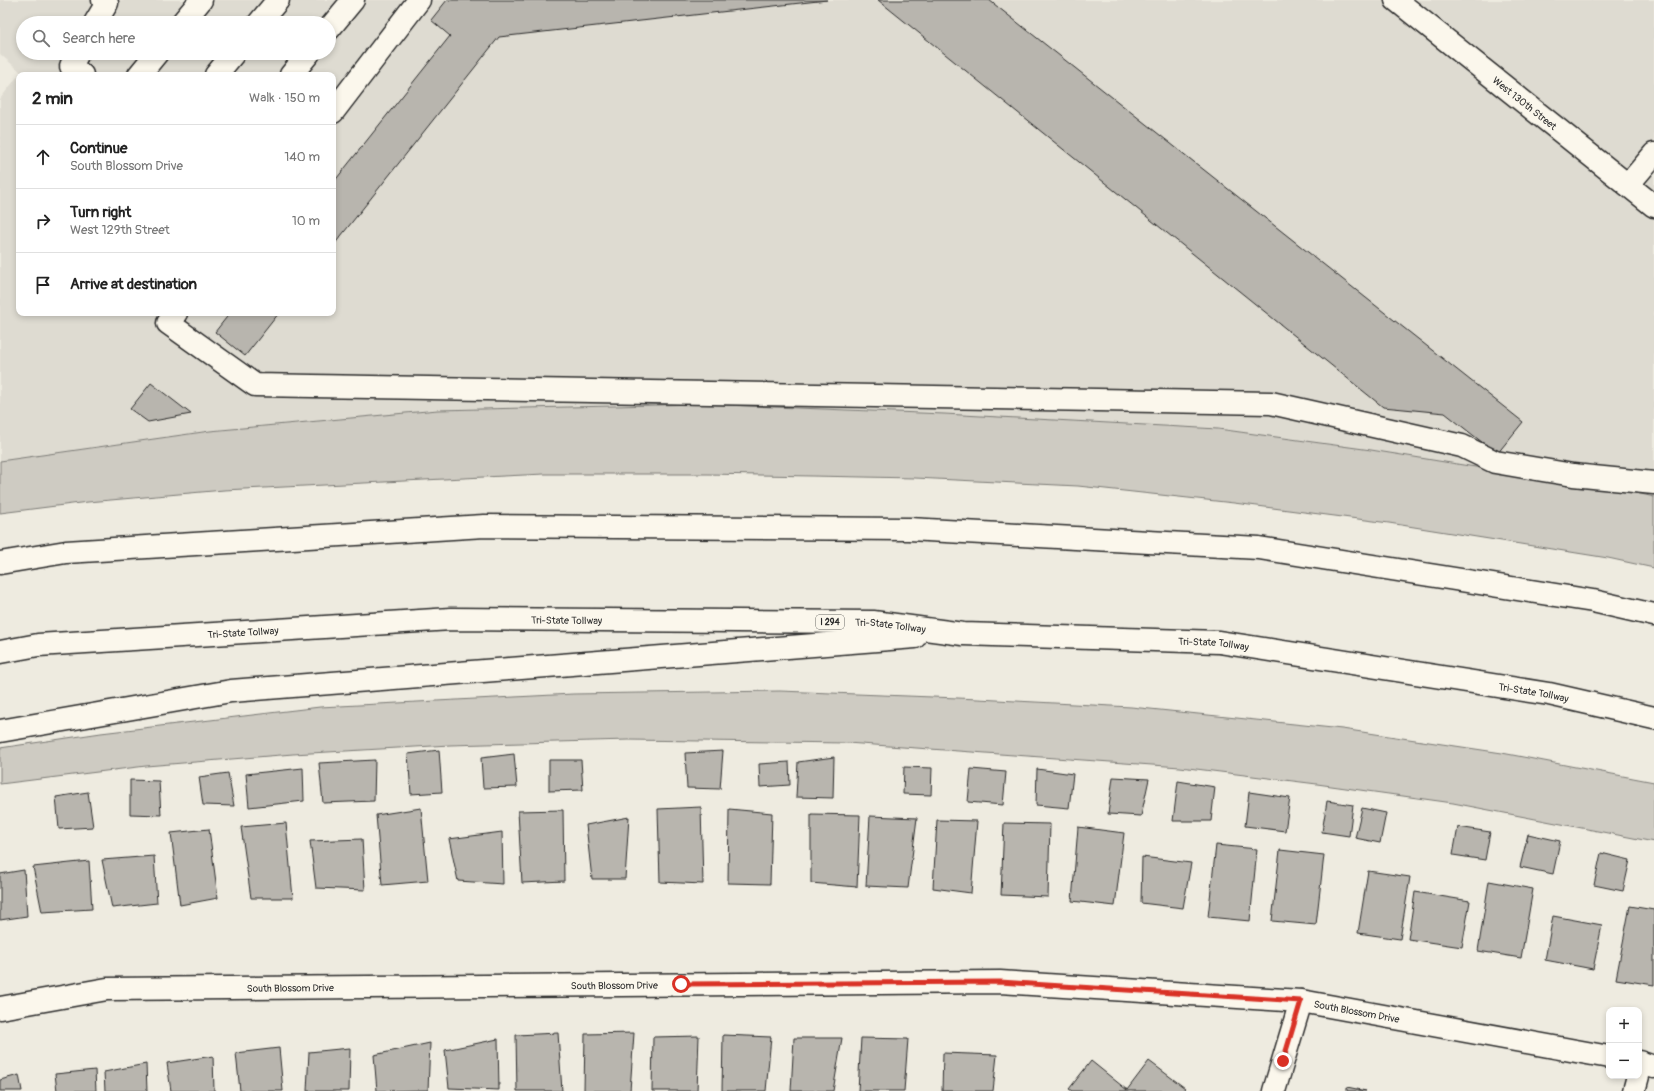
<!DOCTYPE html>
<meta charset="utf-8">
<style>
:root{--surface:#fff;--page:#f2f2f2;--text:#222;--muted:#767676;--line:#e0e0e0}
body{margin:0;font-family:Pangolin,sans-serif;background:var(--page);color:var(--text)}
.controls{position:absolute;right:12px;bottom:12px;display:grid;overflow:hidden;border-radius:8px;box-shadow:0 2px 6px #0003}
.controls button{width:36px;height:36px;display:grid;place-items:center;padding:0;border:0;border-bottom:1px solid var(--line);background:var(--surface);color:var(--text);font:20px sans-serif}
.stop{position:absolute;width:12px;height:12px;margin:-9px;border:3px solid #d93025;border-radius:50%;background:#fff}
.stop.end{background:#d93025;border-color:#fff;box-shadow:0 1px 4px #0008}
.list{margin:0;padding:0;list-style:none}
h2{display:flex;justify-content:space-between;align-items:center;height:52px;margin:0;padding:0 16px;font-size:17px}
h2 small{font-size:13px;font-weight:400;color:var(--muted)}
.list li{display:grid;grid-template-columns:26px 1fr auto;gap:12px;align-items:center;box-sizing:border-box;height:64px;padding:0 16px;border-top:1px solid var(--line)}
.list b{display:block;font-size:15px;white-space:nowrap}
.list p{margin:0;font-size:13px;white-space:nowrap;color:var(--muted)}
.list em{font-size:13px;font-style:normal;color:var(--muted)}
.icon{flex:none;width:22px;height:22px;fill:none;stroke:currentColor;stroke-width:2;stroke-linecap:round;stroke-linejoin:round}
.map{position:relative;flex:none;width:1654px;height:1091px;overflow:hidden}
.search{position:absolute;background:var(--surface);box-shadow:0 2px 6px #0003;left:16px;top:16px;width:320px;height:44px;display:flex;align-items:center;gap:10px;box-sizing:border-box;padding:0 14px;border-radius:22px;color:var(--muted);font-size:15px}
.panel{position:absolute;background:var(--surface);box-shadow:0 2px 6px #0003;left:16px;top:72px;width:320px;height:244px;border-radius:8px}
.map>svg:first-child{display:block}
.built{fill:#dedbd1;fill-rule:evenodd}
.green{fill:#cecbc2;stroke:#7c7b76}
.building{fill:#b8b5ae;stroke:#2b2b2b}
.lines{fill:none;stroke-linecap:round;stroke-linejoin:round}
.minor-casing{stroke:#2b2b2b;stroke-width:25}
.highway-casing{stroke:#2b2b2b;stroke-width:25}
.minor{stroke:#fbf7ec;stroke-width:22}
.highway{stroke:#fbf7ec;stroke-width:22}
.route{stroke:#d93025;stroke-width:5}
.labels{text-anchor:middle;stroke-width:4;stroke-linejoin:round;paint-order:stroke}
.shield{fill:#fbf7ec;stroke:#696865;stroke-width:1}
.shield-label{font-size:9px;font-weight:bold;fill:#2b2b2b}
.street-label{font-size:10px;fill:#2b2b2b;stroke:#fbf7ec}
</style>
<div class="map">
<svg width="1654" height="1091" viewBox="0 0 1654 1091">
<rect width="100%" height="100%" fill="#eeebe0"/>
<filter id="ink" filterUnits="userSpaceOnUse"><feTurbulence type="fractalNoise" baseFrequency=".025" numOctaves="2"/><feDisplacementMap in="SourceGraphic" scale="8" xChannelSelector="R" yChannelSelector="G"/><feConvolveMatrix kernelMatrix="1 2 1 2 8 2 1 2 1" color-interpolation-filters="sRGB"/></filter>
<g filter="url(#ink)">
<!-- built -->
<path class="built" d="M 0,0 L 1654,0 L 1654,497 L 1371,450 L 1218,429 L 944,414 L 700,404 L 438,410 L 210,431 L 0,461 L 0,99 L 21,72 L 0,54 ZM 23,23 L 329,23 L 329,53 L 23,53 ZM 19,75 L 333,75 L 333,313 L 19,313 Z"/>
<!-- green -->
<path class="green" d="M 700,404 L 944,414 L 1218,429 L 1371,450 L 1641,494 L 1654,497 L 1654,568 L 1608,558 L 1389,523 L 1234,503 L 1078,486 L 915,478 L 708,474 L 544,474 L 224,490 L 88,502 L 0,513 L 0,461 L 210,431 L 438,410 Z
M 780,691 L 958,698 L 1131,707 L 1342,729 L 1502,753 L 1654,782 L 1654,842 L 1453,803 L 1317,784 L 1180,767 L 847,743 L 628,740 L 450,745 L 293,754 L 146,766 L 0,784 L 0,748 L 101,733 L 320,707 L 573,694 Z"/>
<!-- building -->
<path class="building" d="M 447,0 L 827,0 L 499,37 L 333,246 L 333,183 L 450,36 L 431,20 Z
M 878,0 L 989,0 L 1523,422 L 1497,454 L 1445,413 L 1383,407 Z
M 230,313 L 279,313 L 245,356 L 215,332 Z
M 151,383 L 191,414 L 148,422 L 130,409 Z
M 439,750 L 442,792 L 411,794 L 408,754 Z
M 723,751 L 720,789 L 687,788 L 685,753 Z
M 514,754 L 517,787 L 483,788 L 481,758 Z
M 834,757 L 833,798 L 796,797 L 798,762 Z
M 375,760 L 374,801 L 323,803 L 319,763 Z
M 549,760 L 581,760 L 583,790 L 549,791 Z
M 789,762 L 790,785 L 760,787 L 759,764 Z
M 904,767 L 932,768 L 931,795 L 903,794 Z
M 303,768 L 304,801 L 249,807 L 246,774 Z
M 971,769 L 1006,772 L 1003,805 L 968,802 Z
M 1037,769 L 1073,774 L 1069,808 L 1036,805 Z
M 228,773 L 234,806 L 203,805 L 199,777 Z
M 1113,777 L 1149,779 L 1141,816 L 1108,814 Z
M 130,780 L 159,781 L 161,815 L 130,814 Z
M 1178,781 L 1215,787 L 1211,821 L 1173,821 Z
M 88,792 L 93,827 L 59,829 L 56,797 Z
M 1249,792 L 1290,798 L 1285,831 L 1245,826 Z
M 1327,801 L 1353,805 L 1349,836 L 1322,832 Z
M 701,807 L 703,884 L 660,882 L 658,809 Z
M 421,808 L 428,881 L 382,885 L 376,815 Z
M 1362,808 L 1386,813 L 1380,843 L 1355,838 Z
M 729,809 L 772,813 L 770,884 L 728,883 Z
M 563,810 L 564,881 L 522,883 L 518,811 Z
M 811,814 L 860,815 L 857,887 L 811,883 Z
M 870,816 L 917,818 L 908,888 L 866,886 Z
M 629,817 L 625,879 L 592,879 L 586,825 Z
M 937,820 L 977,821 L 971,893 L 933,888 Z
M 286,823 L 293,898 L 251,898 L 241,827 Z
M 1004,823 L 1050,824 L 1048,897 L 1001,895 Z
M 1078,827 L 1124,833 L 1115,906 L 1072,901 Z
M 1458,827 L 1490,832 L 1485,860 L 1453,855 Z
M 209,829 L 218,898 L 180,905 L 171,833 Z
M 502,832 L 503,884 L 458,881 L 449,839 Z
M 1528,834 L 1560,841 L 1553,874 L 1520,867 Z
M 362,839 L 365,890 L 316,888 L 310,841 Z
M 1216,845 L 1257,849 L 1250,921 L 1208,917 Z
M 1280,850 L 1324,855 L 1316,925 L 1272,921 Z
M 1601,853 L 1630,860 L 1623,891 L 1594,885 Z
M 154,856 L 157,903 L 112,908 L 102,860 Z
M 1142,857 L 1191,863 L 1183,908 L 1141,903 Z
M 89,861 L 92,909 L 42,912 L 33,867 Z
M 24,870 L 27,916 L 0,920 L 0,874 Z
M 1368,871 L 1410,877 L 1400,939 L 1358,933 Z
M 1489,881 L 1533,889 L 1521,958 L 1478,951 Z
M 1415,892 L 1470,901 L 1462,947 L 1408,939 Z
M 1630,906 L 1654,910 L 1654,985 L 1616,979 Z
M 1553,916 L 1602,925 L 1593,969 L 1545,960 Z
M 558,1033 L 562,1091 L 517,1091 L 516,1035 Z
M 634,1033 L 630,1091 L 584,1091 L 585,1034 Z
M 723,1035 L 771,1037 L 766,1091 L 722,1091 Z
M 699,1036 L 697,1091 L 652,1091 L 653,1037 Z
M 794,1038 L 842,1038 L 833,1091 L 791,1091 Z
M 861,1038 L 908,1039 L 904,1091 L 858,1091 Z
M 498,1039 L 499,1090 L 449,1088 L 445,1050 Z
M 430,1043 L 428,1090 L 377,1091 L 374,1055 Z
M 279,1048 L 283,1091 L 240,1091 L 236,1053 Z
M 350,1048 L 349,1091 L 307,1091 L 309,1052 Z
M 943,1053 L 997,1055 L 993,1091 L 942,1091 Z
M 213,1056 L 214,1091 L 171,1091 L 167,1063 Z
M 1091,1061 L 1127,1090 L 1149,1061 L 1185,1088 L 1182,1091 L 1072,1091 L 1069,1089 Z
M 146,1064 L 147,1091 L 105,1091 L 104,1072 Z
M 95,1070 L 96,1091 L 57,1091 L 55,1074 Z
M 19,1075 L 22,1091 L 0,1091 L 0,1080 Z
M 1347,1087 L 1366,1091 L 1347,1091 Z"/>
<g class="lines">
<defs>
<g id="minor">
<path id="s1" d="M 1396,0 L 1654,206"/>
<path d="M 95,23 L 107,3 L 103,0"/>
<path d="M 182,23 L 201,0"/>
<path d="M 259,23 L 278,0"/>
<path d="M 329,29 L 353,0"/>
<path d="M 78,53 L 71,66 L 82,75"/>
<path d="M 139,75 L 157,53"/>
<path d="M 216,75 L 234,53"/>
<path d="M 291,75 L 309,53"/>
<path d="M 333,112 L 419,0"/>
<path d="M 1628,185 L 1654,154"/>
<path d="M 176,313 L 168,323 L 255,385 L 1271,403 L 1462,446 L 1495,462 L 1573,475 L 1654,483"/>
<path id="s2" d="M 0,1008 L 107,989 L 1000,982 L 1301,1001 L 1609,1057"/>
<path d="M 1639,1062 L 1654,1067"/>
<path d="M 1274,1091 L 1301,1001"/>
<path d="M 1634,1091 L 1638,1076"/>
</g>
<g id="highway">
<path d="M 0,563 L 66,552 L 484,526 L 909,529 L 1259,548 L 1593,601 L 1654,615"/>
<path id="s3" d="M 0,652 L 38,645 L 451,619 L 873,622 L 963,634 L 1219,642 L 1549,694 L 1654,718"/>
<path d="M 0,731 L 231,691 L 915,637"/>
</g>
</defs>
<!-- minor casing -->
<use href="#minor" class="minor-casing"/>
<!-- highway casing -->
<use href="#highway" class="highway-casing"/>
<!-- minor -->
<use href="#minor" class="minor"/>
<!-- highway -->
<use href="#highway" class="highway"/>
</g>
</g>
<g class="lines" filter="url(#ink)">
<!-- route -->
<path class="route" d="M 681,984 L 1000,982 L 1301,1001 L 1283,1061"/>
</g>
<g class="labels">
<!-- shield labels -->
<rect class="shield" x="816" y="615" width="28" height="14" rx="3"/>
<g class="shield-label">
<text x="830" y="625">I 294</text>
</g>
<!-- street labels -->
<g class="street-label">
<text dy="4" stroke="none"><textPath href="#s1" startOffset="165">West 130th Street</textPath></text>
<text dy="4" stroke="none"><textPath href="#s3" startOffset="568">Tri-State Tollway</textPath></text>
<text dy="4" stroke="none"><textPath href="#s3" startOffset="892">Tri-State Tollway</textPath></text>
<text dy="4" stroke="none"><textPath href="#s3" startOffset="244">Tri-State Tollway</textPath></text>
<text dy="4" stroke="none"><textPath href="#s3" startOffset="1216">Tri-State Tollway</textPath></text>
<text dy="4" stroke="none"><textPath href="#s3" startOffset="1540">Tri-State Tollway</textPath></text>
<text dy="4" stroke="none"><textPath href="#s2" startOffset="616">South Blossom Drive</textPath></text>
<text dy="4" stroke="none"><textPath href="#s2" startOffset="292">South Blossom Drive</textPath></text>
<text dy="4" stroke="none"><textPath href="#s2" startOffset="1360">South Blossom Drive</textPath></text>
</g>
</g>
</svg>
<div class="controls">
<button>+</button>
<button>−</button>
</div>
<div class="stop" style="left:681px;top:984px"></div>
<div class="stop end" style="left:1283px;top:1061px"></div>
<div class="search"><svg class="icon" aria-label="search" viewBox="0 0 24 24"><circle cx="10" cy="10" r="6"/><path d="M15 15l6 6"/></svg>Search here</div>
<section class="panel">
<h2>2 min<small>Walk · 150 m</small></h2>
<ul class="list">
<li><svg class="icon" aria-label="ahead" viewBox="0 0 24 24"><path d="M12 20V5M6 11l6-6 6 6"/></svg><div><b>Continue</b><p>South Blossom Drive</p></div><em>140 m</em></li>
<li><svg class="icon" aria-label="right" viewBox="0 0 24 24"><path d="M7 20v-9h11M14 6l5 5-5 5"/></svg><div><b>Turn right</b><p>West 129th Street</p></div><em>10 m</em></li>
<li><svg class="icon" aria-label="arrive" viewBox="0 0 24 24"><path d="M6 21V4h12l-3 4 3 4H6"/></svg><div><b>Arrive at destination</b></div></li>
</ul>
</section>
</div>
